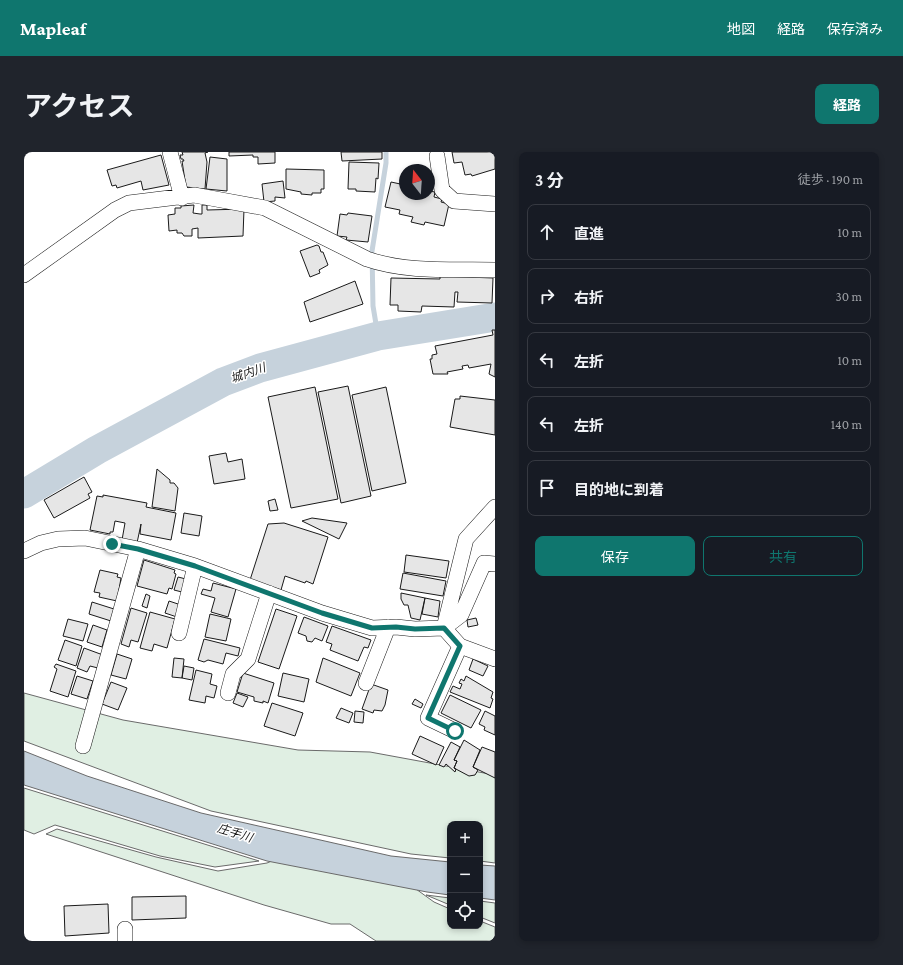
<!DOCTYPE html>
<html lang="ja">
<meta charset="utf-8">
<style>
:root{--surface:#171b24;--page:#20242c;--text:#f1f3f6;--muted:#9ea1a6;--line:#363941;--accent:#0f766e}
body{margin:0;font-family:"Crimson Pro","Noto Sans JP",serif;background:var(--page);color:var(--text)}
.controls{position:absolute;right:12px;bottom:12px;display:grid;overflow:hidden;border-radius:8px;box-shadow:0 2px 6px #0003}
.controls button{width:36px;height:36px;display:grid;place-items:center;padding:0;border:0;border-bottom:1px solid var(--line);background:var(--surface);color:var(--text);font:20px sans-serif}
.compass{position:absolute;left:375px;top:12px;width:36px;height:36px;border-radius:50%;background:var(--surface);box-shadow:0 2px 6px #0003;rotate:343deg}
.stop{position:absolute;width:12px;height:12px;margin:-9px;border:3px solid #0f766e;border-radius:50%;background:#fff}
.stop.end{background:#0f766e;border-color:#fff;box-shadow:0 1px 4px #0008}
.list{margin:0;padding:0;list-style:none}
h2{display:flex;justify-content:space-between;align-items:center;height:52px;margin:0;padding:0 16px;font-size:17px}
h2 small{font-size:13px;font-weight:400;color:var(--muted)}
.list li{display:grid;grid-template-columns:26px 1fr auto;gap:12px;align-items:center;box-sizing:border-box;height:56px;margin:0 8px 8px;padding:0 8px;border:1px solid var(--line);border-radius:8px}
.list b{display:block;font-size:15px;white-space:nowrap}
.list em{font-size:13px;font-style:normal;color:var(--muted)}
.actions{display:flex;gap:8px;padding:12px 16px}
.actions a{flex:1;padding:9px 0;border:1px solid var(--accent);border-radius:8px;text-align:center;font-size:14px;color:var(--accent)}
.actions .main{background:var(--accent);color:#fff}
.icon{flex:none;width:22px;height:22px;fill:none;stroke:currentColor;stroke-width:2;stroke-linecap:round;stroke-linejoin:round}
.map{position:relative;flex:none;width:471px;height:789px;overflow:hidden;border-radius:8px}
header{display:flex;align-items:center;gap:24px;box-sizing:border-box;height:56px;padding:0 20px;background:var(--accent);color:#fff}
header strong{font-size:19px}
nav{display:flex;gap:22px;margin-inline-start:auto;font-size:14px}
.intro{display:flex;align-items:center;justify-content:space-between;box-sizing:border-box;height:96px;padding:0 24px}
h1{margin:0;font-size:28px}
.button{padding:10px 18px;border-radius:8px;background:var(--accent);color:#fff;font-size:14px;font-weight:700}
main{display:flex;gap:24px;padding:0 24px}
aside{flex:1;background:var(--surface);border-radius:8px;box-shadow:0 2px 6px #0003}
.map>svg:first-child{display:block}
.green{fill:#e0efe3;stroke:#6a6a6a}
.water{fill:#c6d2dc;stroke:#6a6a6a}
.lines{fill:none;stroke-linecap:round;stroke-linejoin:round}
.stream{stroke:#c6d2dc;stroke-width:5}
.river{stroke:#c6d2dc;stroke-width:29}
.building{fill:#e6e6e6;stroke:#1a1a1a}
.minor-casing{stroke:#1a1a1a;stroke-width:16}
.minor{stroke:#fff;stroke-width:15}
.route{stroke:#0f766e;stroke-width:5}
.labels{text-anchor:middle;stroke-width:3;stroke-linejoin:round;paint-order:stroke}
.water-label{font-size:12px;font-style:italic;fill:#1a1a1a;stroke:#fff}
</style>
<header>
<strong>Mapleaf</strong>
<nav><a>地図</a><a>経路</a><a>保存済み</a></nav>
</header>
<div class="intro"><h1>アクセス</h1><a class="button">経路</a></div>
<main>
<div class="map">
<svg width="471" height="789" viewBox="0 0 471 789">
<rect width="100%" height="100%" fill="#fff"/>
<!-- green -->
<path class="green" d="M 0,541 L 99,568 L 274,598 L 346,600 L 471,623 L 471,711 L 456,709 L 456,672 L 426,672 L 426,706 L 387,702 L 187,659 L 0,589 Z
M 0,636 L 235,709 L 191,715 L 136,704 L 31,673 L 10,682 L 0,678 Z
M 33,677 L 132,705 L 194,719 L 243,711 L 262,703 L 385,732 L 410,750 L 426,757 L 426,774 L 456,774 L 456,769 L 471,775 L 471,789 L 352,789 L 326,772 L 307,772 L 240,753 L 22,682 Z
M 402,743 L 426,746 L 426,753 Z
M 456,749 L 471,751 L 471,771 L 456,765 Z"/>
<!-- water -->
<path class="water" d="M 0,599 L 63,624 L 177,661 L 367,704 L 426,710 L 426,743 L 403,740 L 243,709 L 0,633 Z
M 456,713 L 471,714 L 471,748 L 456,746 Z"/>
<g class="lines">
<!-- stream -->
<path class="stream" d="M 354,184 L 349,154 L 348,99 L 362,11 L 362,0"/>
<!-- river -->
<path class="river" d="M 0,342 L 73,298 L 199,230 L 236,216 L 354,184 L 471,165"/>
</g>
<!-- building -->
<path class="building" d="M 158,0 L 184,0 L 181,1 L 183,10 L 181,37 L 162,35 L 158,9 L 160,9 L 159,7 L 157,7 L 156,3 L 159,3 Z
M 205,0 L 251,0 L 251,11 L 234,12 L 234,5 L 229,5 L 229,3 L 205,4 Z
M 317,0 L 358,0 L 358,7 L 318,9 Z
M 428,0 L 469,0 L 471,2 L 471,17 L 448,24 L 447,22 L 441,23 L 438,10 L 430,11 Z
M 137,3 L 145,33 L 119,38 L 117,29 L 93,36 L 92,33 L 88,34 L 83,18 Z
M 186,5 L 203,7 L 203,39 L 182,37 Z
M 325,10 L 355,11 L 354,27 L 352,26 L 351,40 L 332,39 L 332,37 L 324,37 Z
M 262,17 L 300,18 L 300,37 L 297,37 L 297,41 L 288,41 L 288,43 L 277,42 L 277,40 L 262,37 Z
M 259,29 L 261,46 L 251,45 L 251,49 L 240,50 L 238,32 Z
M 367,30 L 381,33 L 381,42 L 405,42 L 405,39 L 411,40 L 410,45 L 418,47 L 417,50 L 425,52 L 420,74 L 401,70 L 400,73 L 387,70 L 389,65 L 375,62 L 376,58 L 361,55 Z
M 170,53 L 169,61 L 176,62 L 178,62 L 178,53 L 183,53 L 183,58 L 220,57 L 219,84 L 174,86 L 174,76 L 168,77 L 168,84 L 160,84 L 158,81 L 153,81 L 153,78 L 145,79 L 144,63 L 151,62 L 151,56 L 157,56 L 157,54 Z
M 324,61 L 348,64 L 344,90 L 322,88 L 323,85 L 313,84 L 316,62 L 323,63 Z
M 293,93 L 295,94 L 297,100 L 299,100 L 304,113 L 295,118 L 296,121 L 286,125 L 276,99 Z
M 416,124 L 469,126 L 468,151 L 433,150 L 434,140 L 431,140 L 430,155 L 398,154 L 397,160 L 374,159 L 374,153 L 366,153 L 367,126 L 416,127 Z
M 331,129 L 339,152 L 286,170 L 280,150 Z
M 468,178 L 471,178 L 471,225 L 465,222 L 467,212 L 445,216 L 444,213 L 438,214 L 439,217 L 423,220 L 424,222 L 409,222 L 406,207 L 408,207 L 408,203 L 413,202 L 411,194 L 469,183 Z
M 324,234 L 347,344 L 317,351 L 294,240 Z
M 291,235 L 314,347 L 267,356 L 244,245 Z
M 362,235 L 382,331 L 348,339 L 328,243 Z
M 436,244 L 471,248 L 471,283 L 426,275 L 431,247 L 436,247 Z
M 202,301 L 204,310 L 218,307 L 221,327 L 190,332 L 185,304 Z
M 133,317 L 146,328 L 146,331 L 150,331 L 154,336 L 151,359 L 128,355 Z
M 60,325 L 68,340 L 64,342 L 66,346 L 30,366 L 20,348 Z
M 79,343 L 123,351 L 122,355 L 152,361 L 147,388 L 116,382 L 117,372 L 113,391 L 98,388 L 101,371 L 91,369 L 89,380 L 86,380 L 86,382 L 66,378 L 73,344 L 79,345 Z
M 251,347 L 254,358 L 246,359 L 244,349 Z
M 160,361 L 178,364 L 175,384 L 157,381 Z
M 288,366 L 323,371 L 315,387 L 278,369 Z
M 260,371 L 304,385 L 289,432 L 282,429 L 281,431 L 261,424 L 257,438 L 226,428 L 244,372 Z
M 382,403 L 425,409 L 422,426 L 380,420 Z
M 120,408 L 151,418 L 150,421 L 152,422 L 148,437 L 145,436 L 143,442 L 113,434 Z
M 76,418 L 94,422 L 93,425 L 97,426 L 93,449 L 75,445 L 76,441 L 70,440 Z
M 379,421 L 422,429 L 419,444 L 376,437 Z
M 154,425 L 162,427 L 158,440 L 150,438 Z
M 189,431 L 212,437 L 204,465 L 187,460 L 191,446 L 177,442 L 179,437 L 187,439 Z
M 377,441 L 401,446 L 396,468 L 387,466 L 384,453 L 380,453 L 377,447 Z
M 122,442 L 126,444 L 123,456 L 118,454 Z
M 401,446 L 416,449 L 414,465 L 398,462 Z
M 145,449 L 157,453 L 153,465 L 141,461 Z
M 68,450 L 90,457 L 87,469 L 65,462 Z
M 107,456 L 123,461 L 114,490 L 107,488 L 105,495 L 97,492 Z
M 252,457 L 273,464 L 255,517 L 234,510 Z
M 126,460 L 151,467 L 143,496 L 130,492 L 128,499 L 116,496 Z
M 186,462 L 207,467 L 202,489 L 181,485 Z
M 280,465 L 304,474 L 298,489 L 291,486 L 288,490 L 283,489 L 282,484 L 274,481 Z
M 452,466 L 454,473 L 444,475 L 443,468 Z
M 44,467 L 64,472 L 59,489 L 39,484 Z
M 69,473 L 83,478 L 78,495 L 63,490 Z
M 308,474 L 347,488 L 344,496 L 340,495 L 334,509 L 306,498 L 308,492 L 302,490 Z
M 180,487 L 216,496 L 214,504 L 202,501 L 199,512 L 184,508 L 180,510 L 174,508 Z
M 41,488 L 58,494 L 52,514 L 34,508 Z
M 60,496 L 79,503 L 74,516 L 66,514 L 63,520 L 53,516 Z
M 93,502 L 108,507 L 102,527 L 87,523 Z
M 150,506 L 160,507 L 158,526 L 148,525 Z
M 299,506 L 336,521 L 327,544 L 292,530 Z
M 449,507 L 464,514 L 459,524 L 445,518 Z
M 32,512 L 52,519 L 44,545 L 26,539 L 33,517 L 30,515 Z
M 160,514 L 170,516 L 168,528 L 158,526 Z
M 172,518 L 188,522 L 186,532 L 193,534 L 190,546 L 182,544 L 181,551 L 165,548 Z
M 219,521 L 250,531 L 244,551 L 239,549 L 239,551 L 230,549 L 230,545 L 213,540 Z
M 259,521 L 285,527 L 280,550 L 254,544 Z
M 53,524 L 69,529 L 63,547 L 47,542 Z
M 442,524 L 469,540 L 467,546 L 469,547 L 466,556 L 426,540 L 429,534 L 436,537 L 438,532 L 435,531 L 437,527 L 440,529 Z
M 87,530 L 103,536 L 94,558 L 78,552 Z
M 347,532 L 364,538 L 361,553 L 358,559 L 350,558 L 349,561 L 338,557 Z
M 213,541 L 224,545 L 219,555 L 209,551 Z
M 426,543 L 457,558 L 447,576 L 417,561 Z
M 391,547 L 399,552 L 397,556 L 388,552 Z
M 248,551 L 279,561 L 271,584 L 240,574 Z
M 317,556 L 329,561 L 325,571 L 312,566 Z
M 331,559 L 340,560 L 339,571 L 330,570 Z
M 461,559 L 471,564 L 471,583 L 460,578 L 461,575 L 455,572 Z
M 396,584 L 420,595 L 412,613 L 388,602 Z
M 440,588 L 456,598 L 449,615 L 454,618 L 451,623 L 445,624 L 430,616 L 433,609 L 430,608 Z
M 427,590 L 436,595 L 430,608 L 433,609 L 430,616 L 432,617 L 431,620 L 422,612 L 420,615 L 415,613 Z
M 458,595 L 471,600 L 471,626 L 449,615 Z
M 162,744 L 162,766 L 108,768 L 108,745 Z
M 84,752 L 85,781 L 41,784 L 40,754 Z"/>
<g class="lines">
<defs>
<path id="minor" d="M 146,0 L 158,46
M 413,4 L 418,38 L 430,49 L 471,52
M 0,123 L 91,58 L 105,51 L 170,43 L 241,56 L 343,107 C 383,121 429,117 471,118
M 471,355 L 442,387 L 420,476 L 436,494 L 471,507
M 0,399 L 17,391 L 34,387 L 61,386 L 114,397 L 171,414 L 298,461 L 348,476 L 372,475 L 391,477 L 420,476 L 437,463 L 460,411 L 471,412
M 155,481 L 171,414
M 342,531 L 364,475
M 204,541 L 209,522 L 224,507 L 245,441
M 431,579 L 404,566 L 436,494
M 59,594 L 114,397
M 101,777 L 101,789"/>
</defs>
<!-- minor casing -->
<use href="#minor" class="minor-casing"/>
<!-- minor -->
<use href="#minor" class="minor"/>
</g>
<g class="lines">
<!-- route -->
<path class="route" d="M 88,392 L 114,397 L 171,414 L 298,461 L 348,476 L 372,475 L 391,477 L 420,476 L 436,494 L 404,566 L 431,579"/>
</g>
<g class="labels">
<!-- water labels -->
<g class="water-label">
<text transform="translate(224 221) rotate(-19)" y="4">城内川</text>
<text transform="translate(211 681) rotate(17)" y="4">庄手川</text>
</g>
</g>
</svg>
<div class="controls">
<button>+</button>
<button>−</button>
<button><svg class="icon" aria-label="locate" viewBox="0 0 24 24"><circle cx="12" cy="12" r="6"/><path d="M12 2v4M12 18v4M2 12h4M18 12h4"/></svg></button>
</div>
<svg class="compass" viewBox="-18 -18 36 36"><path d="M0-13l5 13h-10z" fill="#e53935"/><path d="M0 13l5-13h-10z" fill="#9ea1a6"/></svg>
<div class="stop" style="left:431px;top:579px"></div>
<div class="stop end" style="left:88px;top:392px"></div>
</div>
<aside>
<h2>3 分<small>徒歩 · 190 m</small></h2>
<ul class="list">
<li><svg class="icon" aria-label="ahead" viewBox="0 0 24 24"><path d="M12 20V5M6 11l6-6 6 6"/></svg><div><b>直進</b></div><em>10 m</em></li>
<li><svg class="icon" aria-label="right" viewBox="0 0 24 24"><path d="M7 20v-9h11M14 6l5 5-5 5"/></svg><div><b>右折</b></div><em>30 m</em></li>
<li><svg class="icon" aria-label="left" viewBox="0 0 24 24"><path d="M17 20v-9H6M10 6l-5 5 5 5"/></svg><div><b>左折</b></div><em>10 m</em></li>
<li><svg class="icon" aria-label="left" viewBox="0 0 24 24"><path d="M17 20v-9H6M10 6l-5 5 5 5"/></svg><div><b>左折</b></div><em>140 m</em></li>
<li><svg class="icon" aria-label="arrive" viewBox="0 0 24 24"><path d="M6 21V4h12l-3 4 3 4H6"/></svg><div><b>目的地に到着</b></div></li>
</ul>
<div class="actions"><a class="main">保存</a><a>共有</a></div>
</aside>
</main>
